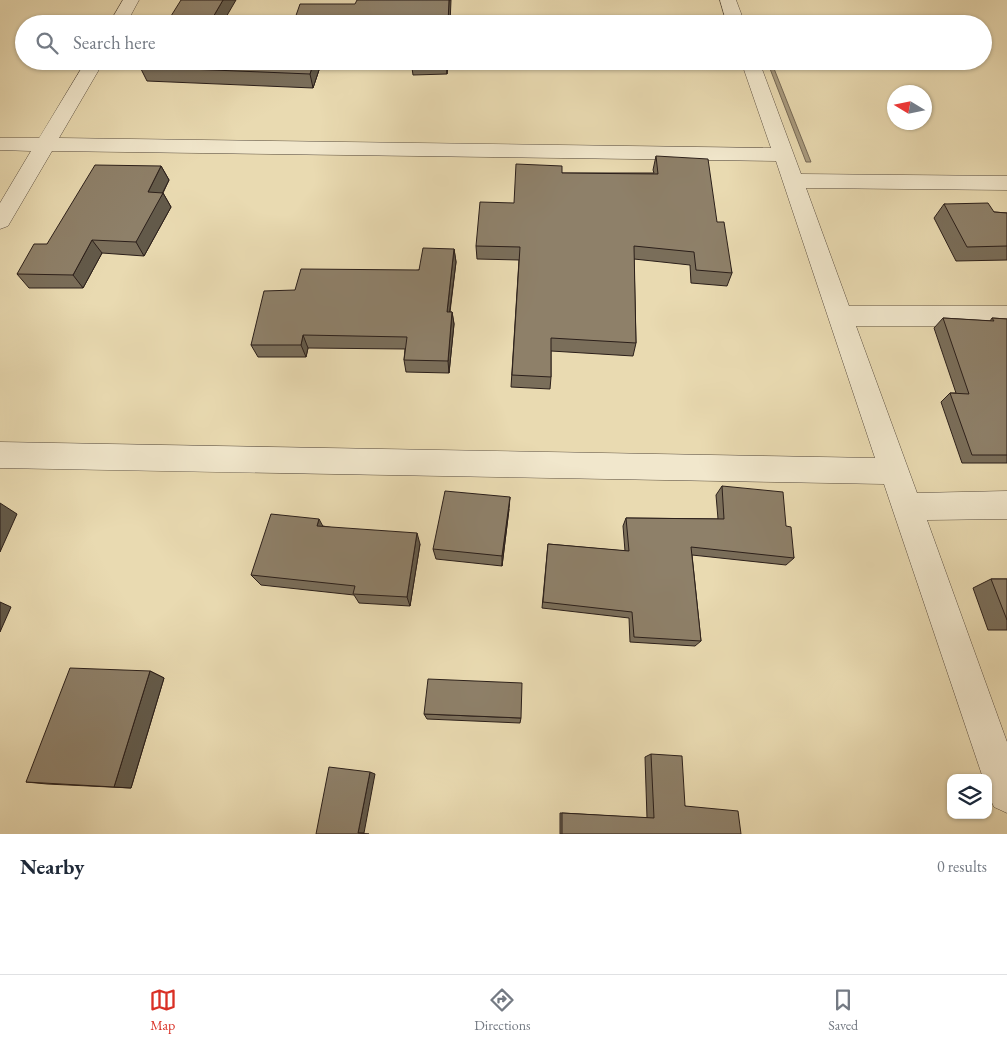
<!DOCTYPE html>
<style>
:root{--surface:#fff;--page:#f6f6f7;--text:#1f2937;--muted:#747a83;--line:#e0e1e3;--accent:#d93025}
body{margin:0;font-family:"EB Garamond",serif;background:var(--page);color:var(--text)}
.controls{position:absolute;right:15px;bottom:15px;display:grid;overflow:hidden;border-radius:10px;box-shadow:0 1px 4px #0004}
.controls button{width:45px;height:45px;display:grid;place-items:center;padding:0;border:0;border-bottom:1px solid var(--line);background:var(--surface);color:var(--text);font:25px sans-serif}
.compass{position:absolute;left:887px;top:85px;width:45px;height:45px;border-radius:50%;background:var(--surface);box-shadow:0 1px 4px #0004;rotate:280deg}
.list{margin:0;padding:0;list-style:none}
h2{display:flex;justify-content:space-between;align-items:center;height:65px;margin:0;padding:0 20px;font-size:21px}
h2 small{font-size:16px;font-weight:400;color:var(--muted)}
.icon{flex:none;width:28px;height:28px;fill:none;stroke:currentColor;stroke-width:2;stroke-linecap:round;stroke-linejoin:round}
.map{position:relative;flex:none;width:1007px;height:834px;overflow:hidden}
.search{position:absolute;background:var(--surface);box-shadow:0 1px 4px #0004;left:15px;right:15px;top:15px;height:55px;display:flex;align-items:center;gap:12px;box-sizing:border-box;padding:0 18px;border-radius:28px;color:var(--muted);font-size:19px}
.sheet{height:140px;background:var(--surface)}
nav{display:flex;justify-content:space-around;align-items:center;box-sizing:border-box;height:70px;border-top:1px solid var(--line);background:var(--surface);font-size:14px;color:var(--muted)}
nav a{display:grid;justify-items:center;gap:2px}
nav .on{color:var(--accent)}
.map>svg:first-child{display:block}
.water{fill:#a89a7e;stroke:#766956}
.lines{fill:none;stroke-linecap:round;stroke-linejoin:round}
.minor-casing{stroke:#5a4e40;stroke-width:1}
.minor{fill:#f1e7cc;fill-rule:evenodd}
.wall{fill:#7a6e5a;stroke:#2b1f1a}
.shaded-wall{fill:#635a4a;stroke:#2b1f1a}
.building{fill:#8e8069;stroke:#2b1f1a}
</style>
<div class="map">
<svg width="1007" height="834" viewBox="0 0 1007 834">
<rect width="100%" height="100%" fill="#e9dab1"/>
<filter id="stains"><feTurbulence type="fractalNoise" baseFrequency=".004" numOctaves="4"/><feColorMatrix values="0 0 0 0 .2 0 0 0 0 .09 0 0 0 0 .02 0 0 0 .5 -.17"/></filter>
<radialGradient id="worn" r=".72"><stop offset=".6" stop-color="#630" stop-opacity="0"/><stop offset="1" stop-color="#630" stop-opacity=".3"/></radialGradient>
<!-- water -->
<path class="water" d="M 767,61 L 771,61 L 811,162 L 806,162 Z"/>
<g class="lines">
<defs>
<path id="minor" d="M 123,0 L 139,0 L 126,24 L 109,24 Z
M 720,0 L 736,0 L 745,24 L 727,24 Z
M 86,61 L 104,61 L 59,138 L 771,148 L 741,61 L 759,61 L 801,174 L 1007,176 L 1007,190 L 806,188 L 849,306 L 1007,306 L 1007,326 L 856,326 L 917,493 L 1007,491 L 1007,519 L 927,520 L 1007,742 L 1007,813 L 994,807 L 988,794 L 988,778 L 983,778 L 884,484 L 0,468 L 0,442 L 875,458 L 776,161 L 52,151 L 8,226 L 0,229 L 0,203 L 31,151 L 0,150 L 0,138 L 39,138 Z"/>
</defs>
<!-- minor casing -->
<use href="#minor" class="minor-casing"/>
<!-- minor -->
<use href="#minor" class="minor"/>
</g>
<!-- wall -->
<path class="wall" d="M 144,61 L 322,61 L 313,88 L 147,81 L 140,67 Z
M 411,61 L 448,61 L 447,74 L 413,75 Z
M 656,156 L 717,222 L 732,273 L 727,286 L 691,283 L 690,265 L 634,259 L 636,343 L 633,356 L 551,351 L 551,377 L 550,389 L 511,387 L 519,260 L 477,259 L 476,246 L 514,203 L 562,173 L 654,173 L 653,170 Z
M 161,166 L 169,180 L 163,193 L 171,207 L 144,256 L 102,253 L 83,288 L 29,288 L 17,274 L 47,244 Z
M 944,204 L 994,212 L 1007,213 L 1007,260 L 956,261 L 934,218 Z
M 454,249 L 456,262 L 450,312 L 452,312 L 454,324 L 449,373 L 406,372 L 404,360 L 405,349 L 308,348 L 306,357 L 258,357 L 251,345 L 295,290 L 419,270 Z
M 943,318 L 990,321 L 992,318 L 1007,319 L 1007,463 L 962,463 L 941,402 L 950,393 L 956,393 L 934,328 Z
M 722,486 L 786,526 L 794,558 L 786,565 L 692,555 L 701,641 L 695,646 L 630,642 L 629,618 L 542,608 L 548,544 L 625,551 L 623,526 L 626,518 L 718,519 L 716,495 Z
M 509,509 L 502,566 L 436,559 L 433,549 Z
M 323,526 L 420,544 L 410,606 L 359,603 L 354,595 L 261,585 L 251,575 Z
M 991,579 L 1007,579 L 1007,630 L 988,630 L 973,588 Z
M 150,671 L 164,678 L 131,788 L 47,784 L 26,782 Z
M 424,714 L 521,718 L 520,723 L 427,719 Z
M 651,754 L 685,806 L 741,834 L 560,834 L 560,813 L 562,813 L 647,818 L 645,757 Z"/>
<!-- shaded-wall -->
<path class="shaded-wall" d="M 223,0 L 236,0 L 222,24 L 209,24 Z
M 449,0 L 451,0 L 450,24 L 448,24 Z
M 314,61 L 322,61 L 313,88 L 310,74 Z
M 446,61 L 448,61 L 447,74 Z
M 161,166 L 169,180 L 160,198 L 163,193 L 171,207 L 144,256 L 136,242 L 148,192 Z
M 92,240 L 102,253 L 83,288 L 73,275 Z
M 454,249 L 456,262 L 448,324 L 447,312 Z
M 452,312 L 454,324 L 449,373 L 448,361 Z
M 303,335 L 308,348 L 306,357 L 301,345 Z
M 510,497 L 509,509 L 502,566 L 502,556 Z
M 0,503 L 17,514 L 0,552 Z
M 319,519 L 325,530 L 317,526 Z
M 417,533 L 420,544 L 410,606 L 407,597 Z
M 0,602 L 11,607 L 0,632 Z
M 150,671 L 164,678 L 131,788 L 114,787 Z
M 370,772 L 375,774 L 364,833 L 358,833 Z"/>
<!-- building -->
<path class="building" d="M 181,0 L 223,0 L 209,24 L 166,24 Z
M 357,0 L 449,0 L 448,24 L 293,24 L 300,4 L 355,4 Z
M 144,61 L 314,61 L 310,74 L 140,67 Z
M 656,156 L 708,159 L 717,222 L 724,222 L 732,273 L 696,270 L 694,252 L 634,246 L 636,343 L 551,338 L 551,377 L 512,375 L 520,247 L 476,246 L 480,202 L 514,203 L 516,164 L 562,166 L 562,173 L 658,174 Z
M 95,165 L 161,166 L 148,192 L 163,193 L 136,242 L 92,240 L 73,275 L 17,274 L 34,244 L 47,244 Z
M 988,203 L 994,212 L 1007,213 L 1007,246 L 967,247 L 944,204 Z
M 423,248 L 454,249 L 447,312 L 452,312 L 448,361 L 404,360 L 407,337 L 303,335 L 301,345 L 251,345 L 264,291 L 295,290 L 301,269 L 419,270 Z
M 943,318 L 994,321 L 992,318 L 1007,319 L 1007,455 L 972,455 L 950,393 L 969,394 Z
M 722,486 L 783,492 L 786,526 L 791,527 L 794,558 L 691,547 L 701,641 L 634,637 L 632,612 L 543,602 L 548,544 L 629,551 L 626,518 L 724,519 Z
M 445,491 L 510,497 L 502,556 L 433,549 Z
M 271,514 L 319,519 L 317,526 L 417,533 L 407,597 L 353,594 L 355,586 L 251,575 Z
M 991,579 L 1007,579 L 1007,620 Z
M 70,668 L 150,671 L 114,787 L 26,782 Z
M 428,679 L 522,683 L 521,718 L 424,714 Z
M 651,754 L 682,756 L 685,806 L 738,811 L 741,834 L 562,834 L 562,813 L 654,818 Z
M 329,767 L 370,772 L 358,833 L 369,834 L 316,834 Z"/>
<rect width="100%" height="100%" filter="url(#stains)"/>
<rect width="100%" height="100%" fill="url(#worn)"/>
</svg>
<div class="controls">
<button><svg class="icon" aria-label="layers" viewBox="0 0 24 24"><path d="M12 4l9 5-9 5-9-5zM3 14l9 5 9-5"/></svg></button>
</div>
<svg class="compass" viewBox="-18 -18 36 36"><path d="M0-13l5 13h-10z" fill="#e53935"/><path d="M0 13l5-13h-10z" fill="#747a83"/></svg>
<div class="search"><svg class="icon" aria-label="search" viewBox="0 0 24 24"><circle cx="10" cy="10" r="6"/><path d="M15 15l6 6"/></svg>Search here</div>
</div>
<section class="sheet">
<h2>Nearby<small>0 results</small></h2>
<ul class="list">
</ul>
</section>
<nav>
<a class="on"><svg class="icon" aria-label="map" viewBox="0 0 24 24"><path d="M3 6l6-2 6 2 6-2v14l-6 2-6-2-6 2zM9 4v14M15 6v14"/></svg>Map</a>
<a><svg class="icon" aria-label="directions" viewBox="0 0 24 24"><path d="M12 3l9 9-9 9-9-9zM9 14v-3h6M13 9l2 2-2 2"/></svg>Directions</a>
<a><svg class="icon" aria-label="saved" viewBox="0 0 24 24"><path d="M7 4h10v16l-5-4-5 4z"/></svg>Saved</a>
</nav>
